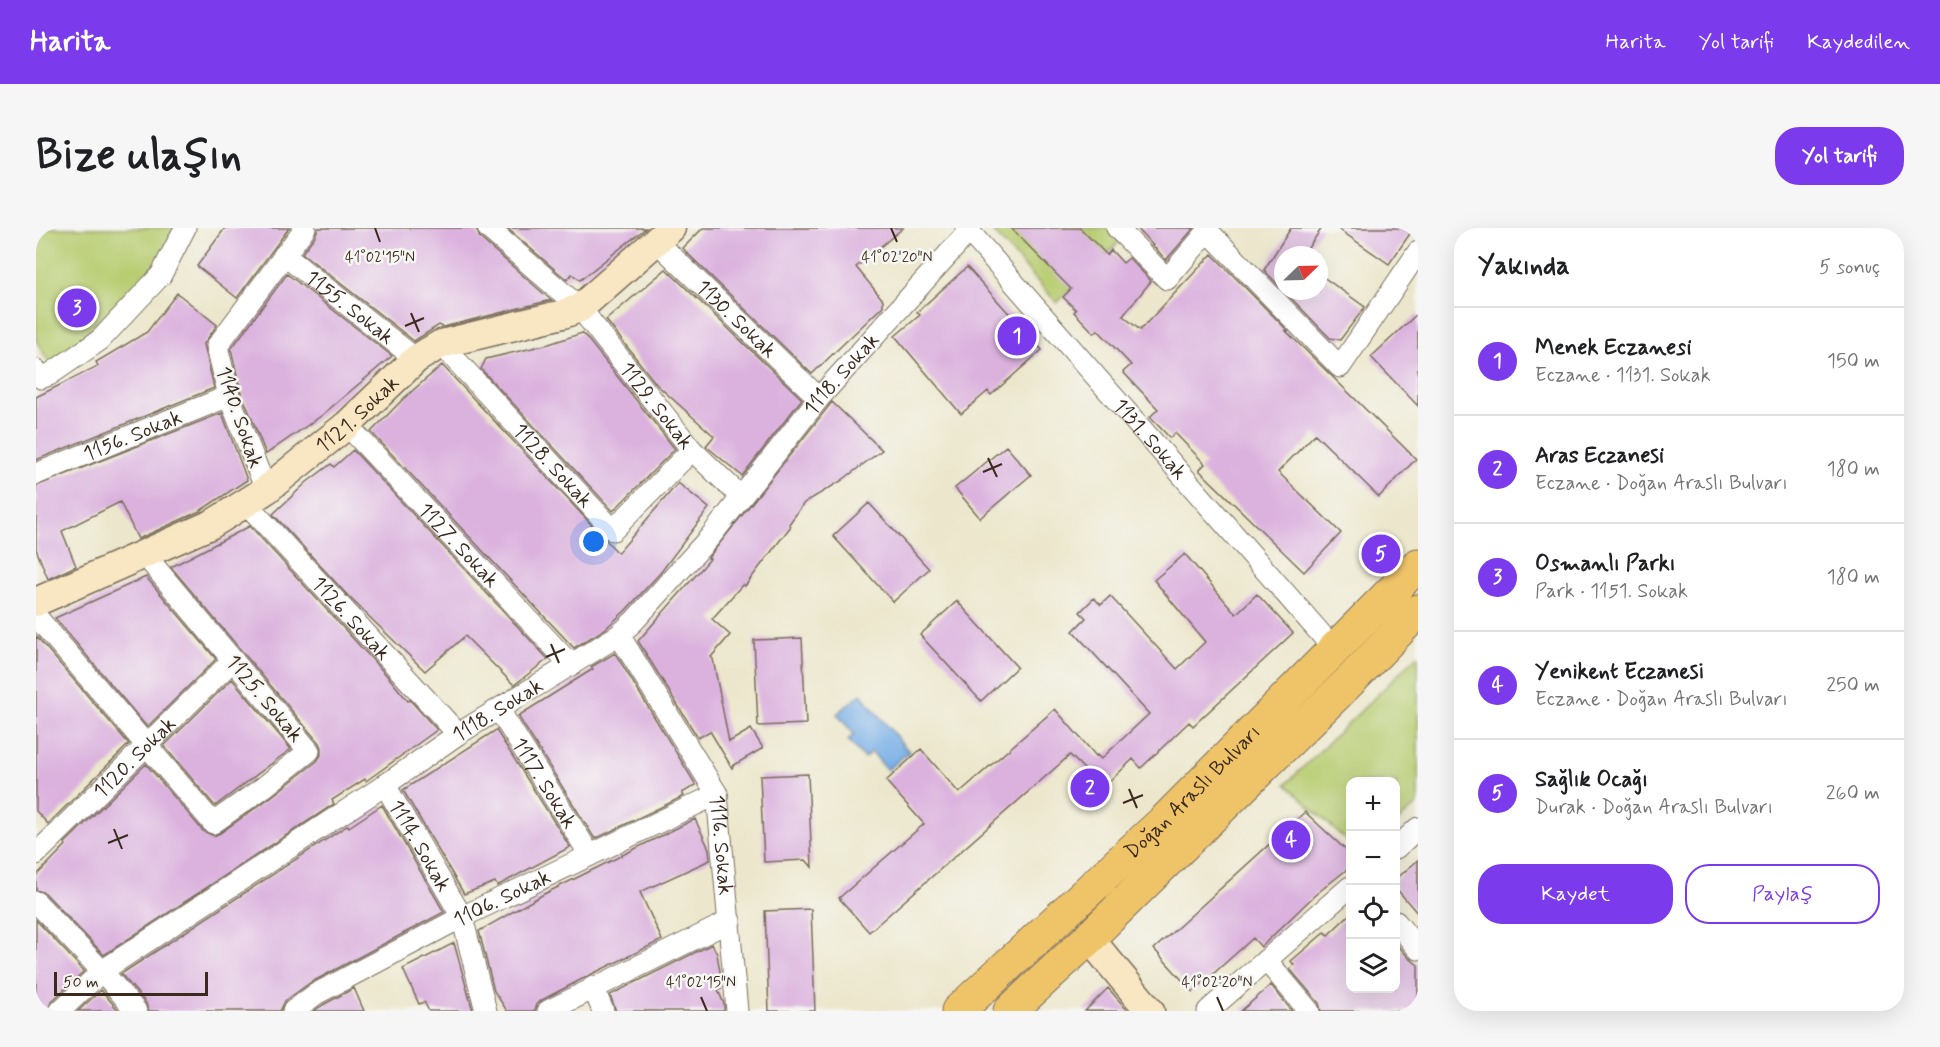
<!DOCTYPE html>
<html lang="tr">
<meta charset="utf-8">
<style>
:root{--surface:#fff;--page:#f6f6f6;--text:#202124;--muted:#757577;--line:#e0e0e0;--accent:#7c3aed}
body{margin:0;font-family:Mynerve,sans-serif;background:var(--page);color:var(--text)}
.controls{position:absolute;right:18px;bottom:18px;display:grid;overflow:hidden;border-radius:12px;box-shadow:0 6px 24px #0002}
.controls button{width:54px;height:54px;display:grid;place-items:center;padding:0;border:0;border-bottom:2px solid var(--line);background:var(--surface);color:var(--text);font:30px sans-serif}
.compass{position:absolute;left:1238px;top:18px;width:54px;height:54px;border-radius:50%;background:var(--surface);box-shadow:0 6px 24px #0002;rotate:67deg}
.scale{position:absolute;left:18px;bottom:15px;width:154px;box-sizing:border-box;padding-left:6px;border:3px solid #3b2a1e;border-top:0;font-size:16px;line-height:21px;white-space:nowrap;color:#3b2a1e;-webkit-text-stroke:4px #f6f6f2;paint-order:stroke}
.you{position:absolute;left:558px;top:314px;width:21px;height:21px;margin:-15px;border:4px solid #fff;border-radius:50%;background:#1a73e8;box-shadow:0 0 0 9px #1a73e833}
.badge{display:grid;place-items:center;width:39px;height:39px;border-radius:50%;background:var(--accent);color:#fff;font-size:20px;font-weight:700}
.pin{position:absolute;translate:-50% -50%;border:3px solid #fff;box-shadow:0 2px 6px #0006}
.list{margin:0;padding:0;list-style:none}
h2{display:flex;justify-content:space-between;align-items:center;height:78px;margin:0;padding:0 24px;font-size:26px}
h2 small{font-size:20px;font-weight:400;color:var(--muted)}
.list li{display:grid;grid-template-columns:39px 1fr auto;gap:18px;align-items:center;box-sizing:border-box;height:108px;padding:0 24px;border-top:2px solid var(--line)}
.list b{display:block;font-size:22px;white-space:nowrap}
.list p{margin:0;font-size:20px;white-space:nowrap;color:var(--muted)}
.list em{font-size:20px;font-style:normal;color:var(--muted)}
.actions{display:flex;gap:12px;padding:18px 24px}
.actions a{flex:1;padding:14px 0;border:2px solid var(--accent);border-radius:24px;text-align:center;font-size:21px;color:var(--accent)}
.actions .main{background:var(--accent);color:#fff}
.icon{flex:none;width:33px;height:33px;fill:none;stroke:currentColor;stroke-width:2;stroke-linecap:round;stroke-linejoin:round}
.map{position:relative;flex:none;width:1382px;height:783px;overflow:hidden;border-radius:24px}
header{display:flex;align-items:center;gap:36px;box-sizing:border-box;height:84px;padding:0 30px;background:var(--accent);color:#fff}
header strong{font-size:28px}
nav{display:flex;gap:33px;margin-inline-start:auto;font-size:21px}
.intro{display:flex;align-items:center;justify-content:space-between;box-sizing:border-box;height:144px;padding:0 36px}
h1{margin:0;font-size:42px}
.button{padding:15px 27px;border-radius:24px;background:var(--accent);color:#fff;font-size:21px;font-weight:700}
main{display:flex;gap:36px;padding:0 36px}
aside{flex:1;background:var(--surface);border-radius:24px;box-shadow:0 6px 24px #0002}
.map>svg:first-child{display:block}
.green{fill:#b7cc6f;stroke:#797b46;stroke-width:1.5}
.water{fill:#77aee6;stroke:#596c82;stroke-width:1.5}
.building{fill:#dbb2de}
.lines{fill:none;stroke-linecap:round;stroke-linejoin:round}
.street-casing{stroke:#796c5b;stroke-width:23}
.secondary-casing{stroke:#796c5b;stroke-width:31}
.primary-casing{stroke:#796c5b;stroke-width:35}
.street{stroke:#fff;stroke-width:21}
.secondary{stroke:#f9e7c3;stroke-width:28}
.primary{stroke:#efc469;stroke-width:33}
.ticks{fill:none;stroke:#3b2a1e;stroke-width:2}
.labels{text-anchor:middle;stroke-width:5;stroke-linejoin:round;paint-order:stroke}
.street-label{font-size:21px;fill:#3b2a1e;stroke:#f6f6f2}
.ticks-label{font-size:15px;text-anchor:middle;fill:#3b2a1e;stroke:#f6f6f2;stroke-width:5;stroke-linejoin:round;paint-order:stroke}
</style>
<header>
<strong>Harita</strong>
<nav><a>Harita</a><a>Yol tarifi</a><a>Kaydedilen</a></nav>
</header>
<div class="intro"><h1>Bize ulaşın</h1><a class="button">Yol tarifi</a></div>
<main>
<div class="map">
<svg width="1382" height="783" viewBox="0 0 1382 783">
<rect width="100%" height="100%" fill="#f6f6f2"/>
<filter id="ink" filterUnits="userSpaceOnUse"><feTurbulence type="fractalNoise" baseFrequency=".0167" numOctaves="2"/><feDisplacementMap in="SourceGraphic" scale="12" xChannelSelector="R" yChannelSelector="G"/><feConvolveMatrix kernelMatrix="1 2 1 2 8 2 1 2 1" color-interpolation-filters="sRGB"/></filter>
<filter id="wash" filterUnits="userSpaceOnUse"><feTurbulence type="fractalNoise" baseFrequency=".008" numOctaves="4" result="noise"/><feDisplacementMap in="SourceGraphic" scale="24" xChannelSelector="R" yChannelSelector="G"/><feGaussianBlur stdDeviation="1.35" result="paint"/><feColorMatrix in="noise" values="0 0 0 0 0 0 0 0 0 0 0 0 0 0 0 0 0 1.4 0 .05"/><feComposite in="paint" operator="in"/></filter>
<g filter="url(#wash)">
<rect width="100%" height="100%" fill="#ece7cc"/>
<!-- green -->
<path class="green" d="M 0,0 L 144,0 L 118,49 L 47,112 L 13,135 L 0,112 Z
M 954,0 L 1074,0 L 1085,12 L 1021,75 Z
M 1382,427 L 1382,576 L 1360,595 L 1360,554 L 1314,554 L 1314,616 L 1250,556 Z"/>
<!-- water -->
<path class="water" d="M 825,466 L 873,524 L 851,542 L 836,524 L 828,530 L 812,512 L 818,506 L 801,486 Z"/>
<g id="blocks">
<!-- building -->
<path class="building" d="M 189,0 L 253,0 L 201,70 L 161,38 Z
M 282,0 L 440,0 L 444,10 L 515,72 L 407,99 L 403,97 L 378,113 L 266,25 L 279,8 Z
M 471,0 L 610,0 L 544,52 L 536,46 L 531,52 Z
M 667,0 L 867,0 L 820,39 L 847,72 L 847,78 L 776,146 L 650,24 L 647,20 Z
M 975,0 L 1044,0 L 1071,27 L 1075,22 L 1087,35 L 1093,30 L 1115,53 L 1087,88 L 1104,102 L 1176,26 L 1252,103 L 1250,103 L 1380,231 L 1343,269 L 1279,206 L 1242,244 L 1305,305 L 1268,344 L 1163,242 L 1169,236 L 1139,205 L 1134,210 L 1114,189 L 1122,181 L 1087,144 L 1095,137 L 1062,102 L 1058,105 L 1038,84 L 1040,82 L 1027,69 L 1035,61 Z
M 1101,0 L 1158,0 L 1130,32 Z
M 1255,0 L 1286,0 L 1267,27 L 1247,27 L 1247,62 L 1228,42 Z
M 1301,0 L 1378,0 L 1353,36 Z
M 931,39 L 1006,122 L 955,167 L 952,163 L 925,186 L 859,108 L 884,87 L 881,84 Z
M 630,41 L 766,171 L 706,248 L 670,218 L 678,208 L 621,157 L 570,92 Z
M 251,46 L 356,128 L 285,188 L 230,226 L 205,164 L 195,121 Z
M 1283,46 L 1329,79 L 1304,112 L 1294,110 L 1248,63 L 1283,63 Z
M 141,65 L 181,97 L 168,116 L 178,160 L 0,232 L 0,169 L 62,138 L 60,134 L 111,104 Z
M 1382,85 L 1382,178 L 1335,129 Z
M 546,105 L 550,109 L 639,221 L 577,283 L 445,141 L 450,131 L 513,116 Z
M 406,137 L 582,325 L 642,255 L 673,280 L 625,344 L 589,383 L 569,401 L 538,420 L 335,204 L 367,171 Z
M 796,174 L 846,222 L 805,253 L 768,275 L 753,296 L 755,298 L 709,358 L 707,356 L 676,391 L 694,407 L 675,429 L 677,431 L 693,514 L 715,501 L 727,520 L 698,537 L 696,540 L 674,503 L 662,510 L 602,413 L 674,331 L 672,330 Z
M 186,185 L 211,252 L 164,283 L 102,311 L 84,274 L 26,303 L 40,338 L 12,351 L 0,321 L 0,258 Z
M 970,218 L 995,247 L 944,290 L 919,260 Z
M 317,222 L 512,431 L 478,457 L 429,408 L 389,443 L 314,370 L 237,286 L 271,254 L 295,236 L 298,239 Z
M 833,275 L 893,341 L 857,374 L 797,308 Z
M 214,298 L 354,451 L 372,473 L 374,472 L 401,502 L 330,553 L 329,551 L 296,572 L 298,576 L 68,727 L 9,665 L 0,662 L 0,648 L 30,617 L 29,615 L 110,536 L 167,603 L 178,608 L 184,605 L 235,569 L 281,533 L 285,527 L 285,520 L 283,515 L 135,339 Z
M 1149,326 L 1200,386 L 1221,366 L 1257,405 L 1157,498 L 1153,494 L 1105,540 L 1097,531 L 1067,560 L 1034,527 L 833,704 L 803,670 L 888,596 L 850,553 L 885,521 L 923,565 L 1019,481 L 1060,528 L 1061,527 L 1065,531 L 1113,486 L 1037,403 L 1050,390 L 1044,384 L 1058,370 L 1065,377 L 1074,368 L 1141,441 L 1169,414 L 1118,352 Z
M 110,349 L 180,431 L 111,499 L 19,390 Z
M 921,373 L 981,439 L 945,473 L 884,407 Z
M 0,408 L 93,516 L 12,596 L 0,583 Z
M 766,410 L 770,496 L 722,498 L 718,412 Z
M 579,425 L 660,557 L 646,565 L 648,568 L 559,611 L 482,488 L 557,441 L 555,439 Z
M 196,451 L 255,521 L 179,578 L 128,518 Z
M 460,502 L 534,619 L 461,658 L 459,654 L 428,666 L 367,562 Z
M 772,546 L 776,639 L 770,632 L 728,634 L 724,548 Z
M 346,577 L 408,684 L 274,755 L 249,773 L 244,783 L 112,783 L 110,775 L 85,746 L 312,597 L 313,599 Z
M 1269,584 L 1314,626 L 1314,639 L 1279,667 L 1225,719 L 1217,710 L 1157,764 L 1118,721 Z
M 659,591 L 673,621 L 674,632 L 604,664 L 626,712 L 552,748 L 506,772 L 501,776 L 499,783 L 471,783 L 458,763 L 443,703 L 508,666 Z
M 1382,632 L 1382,686 L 1359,659 L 1359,652 Z
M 775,681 L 779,783 L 733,783 L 729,683 Z
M 1314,686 L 1314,760 L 1359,760 L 1359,714 L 1372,729 L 1382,737 L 1382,783 L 1285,783 L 1283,775 L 1254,741 L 1258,737 L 1255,733 L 1289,704 L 1292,707 Z
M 0,692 L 48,743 L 15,774 L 12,783 L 0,783 Z
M 418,715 L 437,783 L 393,783 L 388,774 L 383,776 L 367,741 Z
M 676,716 L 681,726 L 684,744 L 682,754 L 685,760 L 682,762 L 688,776 L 688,783 L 580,783 L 574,767 Z
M 1235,757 L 1256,783 L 1205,783 Z
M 318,760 L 328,783 L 278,783 L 287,777 Z
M 1072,760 L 1092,783 L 1049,783 Z
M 65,762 L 83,783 L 42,783 Z"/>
</g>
</g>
<g filter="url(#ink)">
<use href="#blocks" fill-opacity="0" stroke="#796c5b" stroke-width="1.5"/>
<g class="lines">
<defs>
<g id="street">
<path id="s1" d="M 452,0 L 544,80 L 656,222 L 705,269"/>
<path id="s2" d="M 930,0 L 1299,422"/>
<path d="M 1081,0 L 1131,51 L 1172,3 L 1304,139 L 1382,24"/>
<path id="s3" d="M 620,13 L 783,170"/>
<path id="s4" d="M 248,27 L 380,131"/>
<path id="s5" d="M 405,116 L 577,302 L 656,222"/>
<path d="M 0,142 L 5,150 L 13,147 L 64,112 L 125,47 L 149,0"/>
<path id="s6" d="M 311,197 L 535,437"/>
<path id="s7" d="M 0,246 L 193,168"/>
<path d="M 230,262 L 193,168 L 181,118 L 269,0"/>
<path id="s8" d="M 210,275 L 422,506"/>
<path d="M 0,388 L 177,595 L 228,559 L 273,523 L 108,326"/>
<path id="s9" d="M 583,407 L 681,566 L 701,783"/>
<path id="s10" d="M 463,482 L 554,627"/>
<path id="s11" d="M 349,557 L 426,689 L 450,783"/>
<path d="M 1360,620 L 1382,600"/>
<path id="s12" d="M 0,626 L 197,432"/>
<path d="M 0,674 L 66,743 L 100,783"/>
<path d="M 1360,694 L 1382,721"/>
<path d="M 1230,732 L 1273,783"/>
<path d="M 557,759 L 567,783"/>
<path id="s13" d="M 24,783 L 66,743 L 349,557 L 422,506 L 583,407 L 598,393 L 674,309 L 783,170 L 933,3"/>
<path id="s14" d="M 257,783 L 280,766 L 426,689 L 681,566"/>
<path d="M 512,783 L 694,693"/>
<path d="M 1172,783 L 1314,659"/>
</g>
<g id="secondary">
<path id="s15" d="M 0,374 L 176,296 L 230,262 L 311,197 L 380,131 L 405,116 L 527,86 L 544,80 L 635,0"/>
<path d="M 1053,710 L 1114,783"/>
</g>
<g id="primary">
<path id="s16" d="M 922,783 L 1128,593 L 1382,337"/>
<path d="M 974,783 L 1053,710 L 1316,451 L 1382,383"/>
</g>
</defs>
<!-- street casing -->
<use href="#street" class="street-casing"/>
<!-- secondary casing -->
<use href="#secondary" class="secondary-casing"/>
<!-- primary casing -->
<use href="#primary" class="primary-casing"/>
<!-- street -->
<use href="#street" class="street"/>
<!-- secondary -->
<use href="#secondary" class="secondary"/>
<!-- primary -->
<use href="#primary" class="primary"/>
</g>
</g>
<!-- ticks -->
<path class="ticks" d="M 339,0 L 344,14M 855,0 L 861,14M 375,85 L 383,104M 369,98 L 388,90M 952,230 L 961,249M 947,244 L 966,236M 515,416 L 523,435M 510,429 L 529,421M 1093,561 L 1101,580M 1087,575 L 1107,567M 78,601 L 86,621M 72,615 L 92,607M 665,769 L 671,783M 1181,769 L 1187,783"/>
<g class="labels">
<!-- street labels -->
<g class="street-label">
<text dy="7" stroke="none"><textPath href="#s4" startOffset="84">1155. Sokak</textPath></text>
<text dy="7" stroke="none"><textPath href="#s3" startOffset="112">1130. Sokak</textPath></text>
<text dy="7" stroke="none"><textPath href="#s13" startOffset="1018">1118. Sokak</textPath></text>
<text dy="7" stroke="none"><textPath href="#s1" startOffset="246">1129. Sokak</textPath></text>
<text dy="7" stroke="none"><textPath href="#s15" startOffset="375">1121. Sokak</textPath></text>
<text transform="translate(204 189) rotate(71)" y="7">1140. Sokak</text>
<text dy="7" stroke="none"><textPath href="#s7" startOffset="104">1156. Sokak</textPath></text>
<text dy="7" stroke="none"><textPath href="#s2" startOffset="280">1131. Sokak</textPath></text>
<text dy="7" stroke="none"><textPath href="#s5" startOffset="165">1128. Sokak</textPath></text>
<text dy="7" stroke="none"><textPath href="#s6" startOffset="164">1127. Sokak</textPath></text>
<text dy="7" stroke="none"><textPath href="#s8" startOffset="156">1126. Sokak</textPath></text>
<text transform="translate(229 470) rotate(50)" y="7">1125. Sokak</text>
<text dy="7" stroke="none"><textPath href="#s13" startOffset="532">1118. Sokak</textPath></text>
<text dy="7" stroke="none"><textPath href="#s12" startOffset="138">1120. Sokak</textPath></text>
<text dy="7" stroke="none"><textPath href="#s10" startOffset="86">1117. Sokak</textPath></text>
<text dy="7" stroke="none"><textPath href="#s16" startOffset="321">Doğan Araslı Bulvarı</textPath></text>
<text dy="7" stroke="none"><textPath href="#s11" startOffset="70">1114. Sokak</textPath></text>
<text dy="7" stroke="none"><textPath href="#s9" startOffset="238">1116. Sokak</textPath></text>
<text dy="7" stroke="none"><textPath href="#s14" startOffset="238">1106. Sokak</textPath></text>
</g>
</g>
<g class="ticks-label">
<text x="344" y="34">41°02'15"N</text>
<text x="861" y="34">41°02'20"N</text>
<text x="665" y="759">41°02'15"N</text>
<text x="1181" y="759">41°02'20"N</text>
</g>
</svg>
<div class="controls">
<button>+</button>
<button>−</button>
<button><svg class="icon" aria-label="locate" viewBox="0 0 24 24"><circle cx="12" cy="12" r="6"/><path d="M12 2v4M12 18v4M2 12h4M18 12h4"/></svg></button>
<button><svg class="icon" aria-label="layers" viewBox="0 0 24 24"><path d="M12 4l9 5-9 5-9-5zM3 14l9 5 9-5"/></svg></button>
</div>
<svg class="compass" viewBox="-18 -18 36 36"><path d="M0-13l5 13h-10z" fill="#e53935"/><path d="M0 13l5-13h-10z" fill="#757577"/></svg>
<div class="scale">50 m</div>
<div class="you"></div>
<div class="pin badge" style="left:981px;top:108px">1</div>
<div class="pin badge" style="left:1054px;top:560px">2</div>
<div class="pin badge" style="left:41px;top:80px">3</div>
<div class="pin badge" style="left:1255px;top:612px">4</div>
<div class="pin badge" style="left:1345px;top:326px">5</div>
</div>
<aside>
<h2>Yakında<small>5 sonuç</small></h2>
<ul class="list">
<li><span class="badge">1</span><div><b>Menek Eczanesi</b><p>Eczane · 1131. Sokak</p></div><em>150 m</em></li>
<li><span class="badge">2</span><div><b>Aras Eczanesi</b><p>Eczane · Doğan Araslı Bulvarı</p></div><em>180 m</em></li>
<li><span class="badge">3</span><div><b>Osmanlı Parkı</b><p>Park · 1151. Sokak</p></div><em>180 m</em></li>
<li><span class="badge">4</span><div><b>Yenikent Eczanesi</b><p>Eczane · Doğan Araslı Bulvarı</p></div><em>250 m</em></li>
<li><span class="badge">5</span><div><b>Sağlık Ocağı</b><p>Durak · Doğan Araslı Bulvarı</p></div><em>260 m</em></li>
</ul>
<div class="actions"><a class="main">Kaydet</a><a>Paylaş</a></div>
</aside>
</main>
